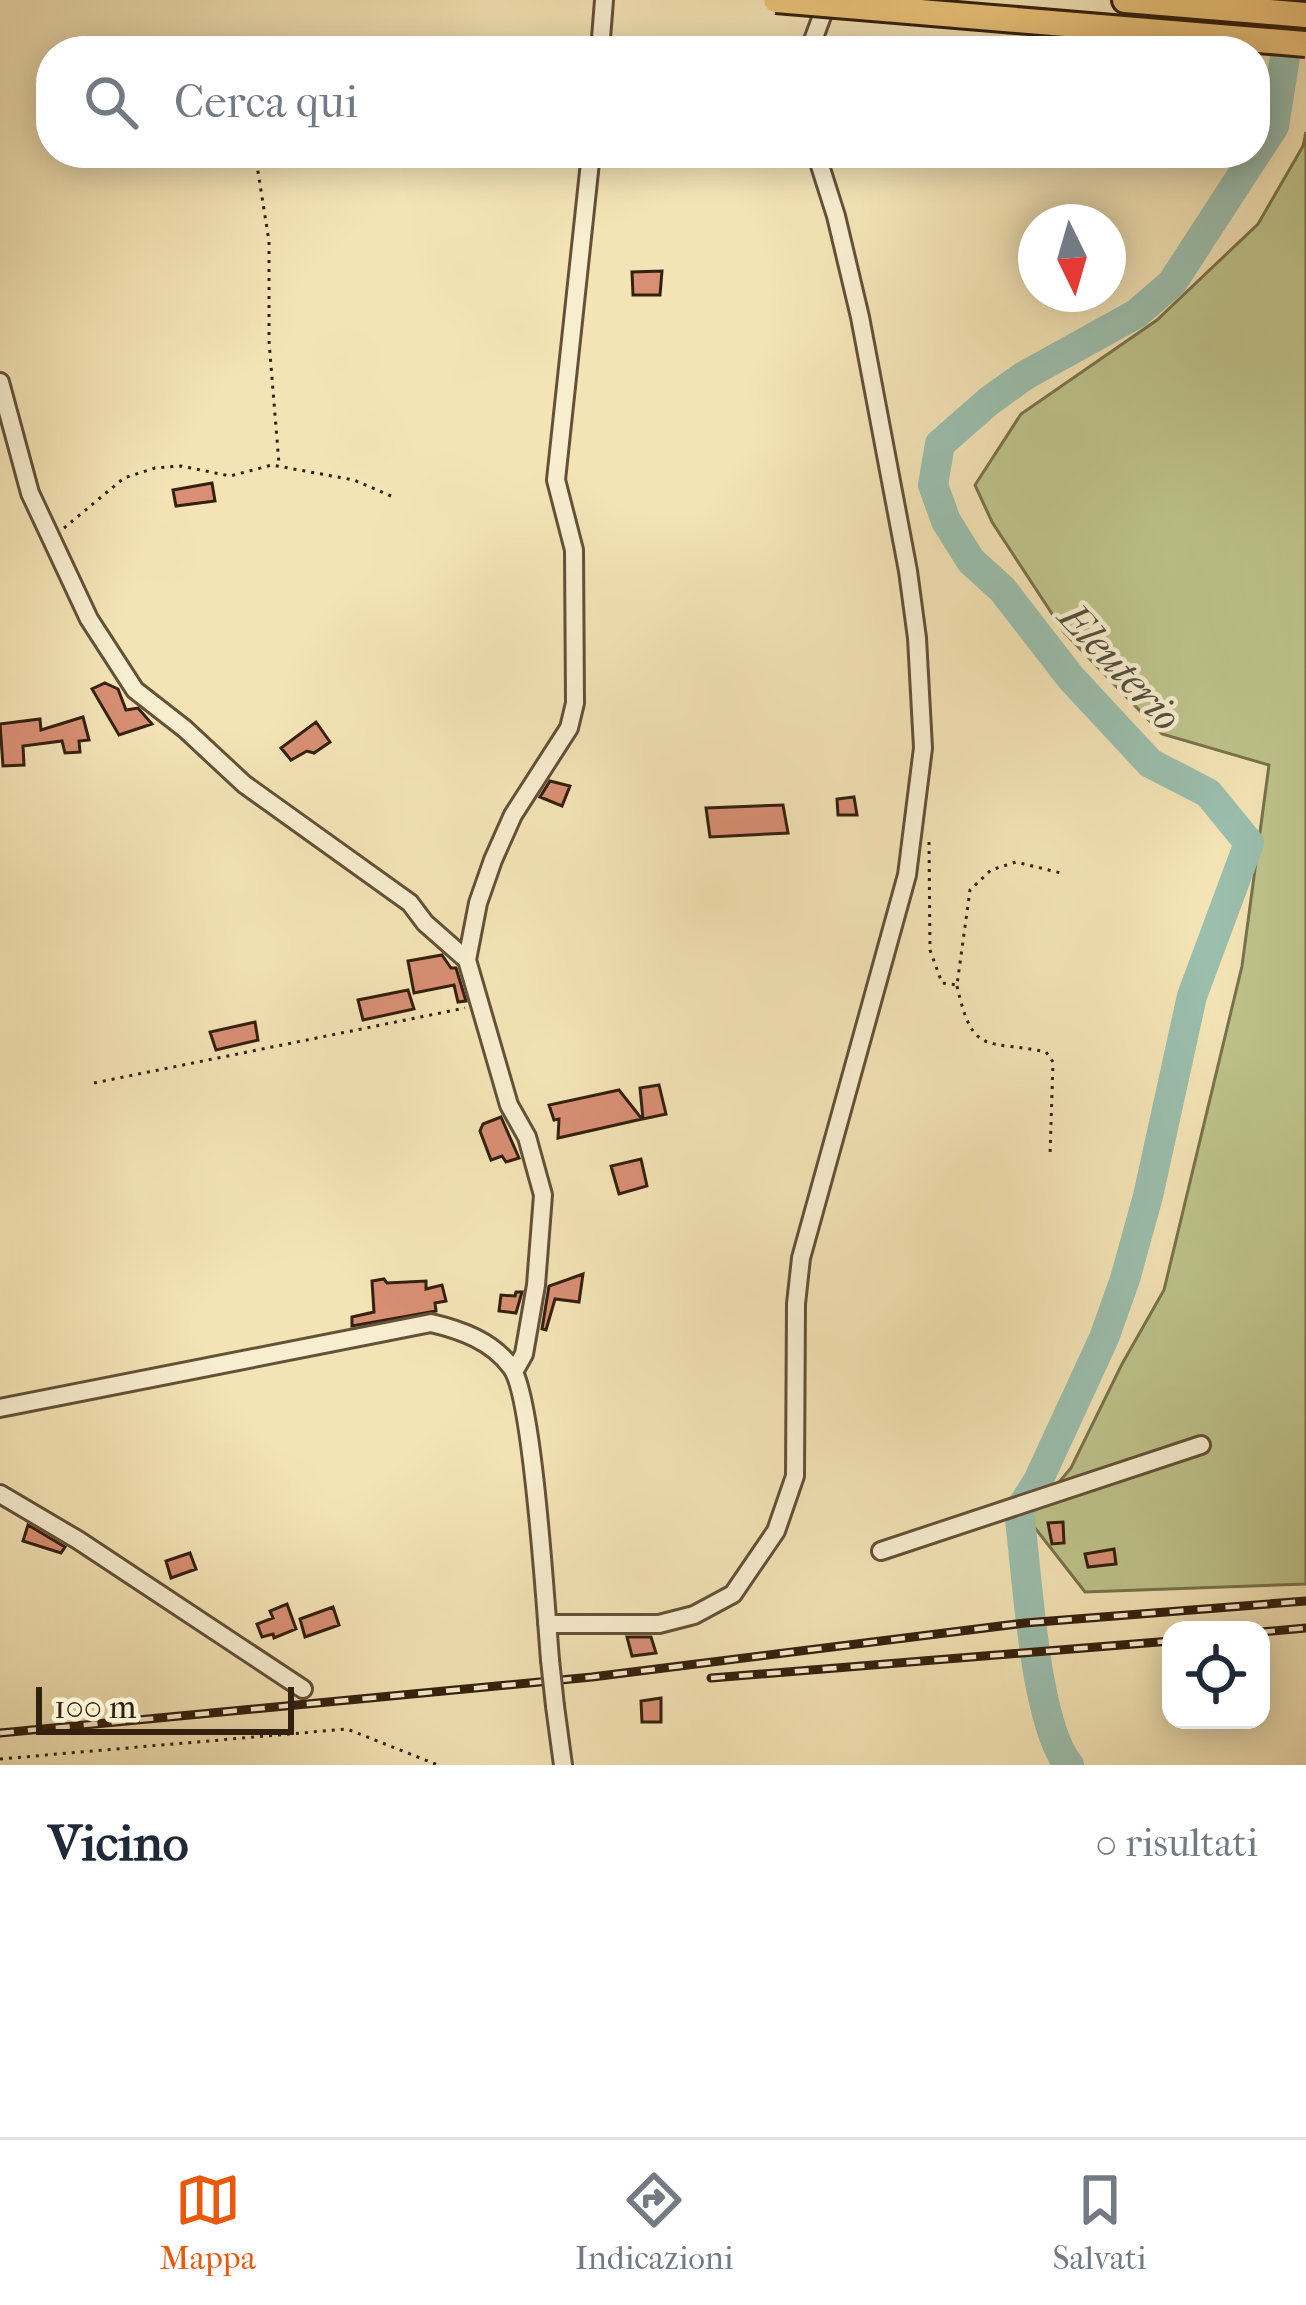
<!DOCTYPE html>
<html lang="it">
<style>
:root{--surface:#fff;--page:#f6f6f7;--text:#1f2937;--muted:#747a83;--line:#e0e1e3;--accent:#ea580c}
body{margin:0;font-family:"IM FELL French Canon",serif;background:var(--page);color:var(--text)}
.controls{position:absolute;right:36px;bottom:36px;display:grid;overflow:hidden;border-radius:24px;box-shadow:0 6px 30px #0003}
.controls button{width:108px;height:108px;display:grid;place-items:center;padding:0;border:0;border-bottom:3px solid var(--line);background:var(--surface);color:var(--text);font:60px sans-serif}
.compass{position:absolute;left:1018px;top:204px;width:108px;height:108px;border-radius:50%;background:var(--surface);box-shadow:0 6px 30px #0003;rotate:175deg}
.scale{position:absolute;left:36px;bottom:30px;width:258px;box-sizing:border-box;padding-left:12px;border:6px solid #34200e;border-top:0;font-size:33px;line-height:42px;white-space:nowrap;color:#34200e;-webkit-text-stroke:9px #f7edcf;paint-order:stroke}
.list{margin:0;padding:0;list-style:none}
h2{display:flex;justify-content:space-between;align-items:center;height:156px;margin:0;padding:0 48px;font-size:51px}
h2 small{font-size:39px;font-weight:400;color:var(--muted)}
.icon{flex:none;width:66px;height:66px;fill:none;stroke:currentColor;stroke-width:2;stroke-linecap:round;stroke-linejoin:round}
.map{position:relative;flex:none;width:1306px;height:1765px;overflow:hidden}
.search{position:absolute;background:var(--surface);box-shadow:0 6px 30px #0003;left:36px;right:36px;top:36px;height:132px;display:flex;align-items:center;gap:30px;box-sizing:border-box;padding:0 42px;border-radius:48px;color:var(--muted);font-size:45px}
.sheet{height:372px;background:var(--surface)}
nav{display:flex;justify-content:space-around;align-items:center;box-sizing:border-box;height:168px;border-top:3px solid var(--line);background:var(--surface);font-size:33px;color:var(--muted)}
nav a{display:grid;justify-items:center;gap:6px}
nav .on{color:var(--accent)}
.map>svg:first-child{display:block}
.green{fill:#bec38b;stroke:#79724c;stroke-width:3}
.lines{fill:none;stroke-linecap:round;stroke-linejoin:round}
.river{stroke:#9bbead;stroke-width:30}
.building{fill:#d88f74;stroke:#34200e;stroke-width:3}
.minor-casing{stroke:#645138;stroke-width:22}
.highway-casing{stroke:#34200e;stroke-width:30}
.path{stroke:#34200e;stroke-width:3;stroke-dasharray:3 6;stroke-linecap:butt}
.minor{stroke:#f7edcf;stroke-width:16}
.highway{stroke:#eac27a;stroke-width:24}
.rail-casing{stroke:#34200e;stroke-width:9}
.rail{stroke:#f7edcf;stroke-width:4.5;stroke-dasharray:14;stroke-linecap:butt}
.minor-bridge-casing{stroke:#645138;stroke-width:22;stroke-linecap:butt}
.highway-bridge-casing{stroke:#34200e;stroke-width:30;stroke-linecap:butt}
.minor-bridge{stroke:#f7edcf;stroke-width:16}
.highway-bridge{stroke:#eac27a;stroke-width:24}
.labels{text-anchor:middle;stroke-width:9;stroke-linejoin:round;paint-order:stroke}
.water-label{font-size:42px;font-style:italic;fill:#534f3e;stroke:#f7edcf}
</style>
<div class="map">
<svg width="1306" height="1765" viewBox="0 0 1306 1765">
<rect width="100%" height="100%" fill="#f3e3b5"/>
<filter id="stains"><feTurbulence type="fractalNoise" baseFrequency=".00167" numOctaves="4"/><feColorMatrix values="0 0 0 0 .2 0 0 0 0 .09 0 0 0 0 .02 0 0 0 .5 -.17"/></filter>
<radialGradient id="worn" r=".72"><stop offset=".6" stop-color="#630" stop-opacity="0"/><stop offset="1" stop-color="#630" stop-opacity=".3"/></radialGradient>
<!-- green -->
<path class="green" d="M 1306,132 L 1306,1584 L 1085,1592 L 1028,1519 L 1071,1468 L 1122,1364 L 1164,1290 L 1242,966 L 1269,765 L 1162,734 L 1064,632 L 992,522 L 975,485 L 1021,414 L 1157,320 L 1258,224 L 1303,146 Z"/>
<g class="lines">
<!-- river -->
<path class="river" d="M 1069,1765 C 1034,1723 1027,1571 1019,1511 L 1038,1481 L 1104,1338 L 1125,1279 L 1148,1196 L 1192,996 L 1249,843 L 1208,793 L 1150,763 L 1071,678 L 1002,589 L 971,561 L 946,521 L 933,485 L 940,444 L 989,401 L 1024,376 L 1136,314 L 1172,283 L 1274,126 L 1294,0"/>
</g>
<!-- building -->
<path class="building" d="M 662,271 L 660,295 L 633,295 L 632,272 Z
M 212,483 L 215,501 L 176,506 L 173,490 Z
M 105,683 L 118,689 L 126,710 L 138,708 L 152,724 L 119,735 L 92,689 Z
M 83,717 L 89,740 L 79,741 L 80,752 L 65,753 L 62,741 L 23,746 L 24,765 L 3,766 L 0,724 L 40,719 L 41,730 Z
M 316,722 L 330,742 L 314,753 L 307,751 L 291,760 L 281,748 Z
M 550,781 L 570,786 L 562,806 L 540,797 Z
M 854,797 L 857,815 L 838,815 L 837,799 Z
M 783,805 L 788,833 L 710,837 L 706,808 Z
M 442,955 L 451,968 L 456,968 L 466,1001 L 458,1002 L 454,985 L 414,993 L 408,961 Z
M 408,990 L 414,1009 L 363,1020 L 358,1000 Z
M 255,1022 L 258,1040 L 216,1050 L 210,1032 Z
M 659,1085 L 666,1114 L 643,1119 L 640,1088 Z
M 619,1090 L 642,1119 L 558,1138 L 559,1119 L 554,1120 L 549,1105 Z
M 501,1117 L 519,1158 L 506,1162 L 502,1156 L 491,1160 L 480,1131 L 483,1124 Z
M 641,1159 L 647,1186 L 619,1194 L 611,1166 Z
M 583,1274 L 579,1302 L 555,1299 L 546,1330 L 542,1329 L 549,1286 Z
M 384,1279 L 387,1283 L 426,1281 L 426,1289 L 442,1285 L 446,1301 L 435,1303 L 436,1311 L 352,1326 L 352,1317 L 374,1312 L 372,1281 Z
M 516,1292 L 522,1292 L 516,1313 L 499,1311 L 501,1295 L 515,1296 Z
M 1063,1522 L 1064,1543 L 1052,1544 L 1048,1523 Z
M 28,1525 L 65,1547 L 61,1553 L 23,1541 Z
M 1114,1549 L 1116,1564 L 1088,1567 L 1085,1554 Z
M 190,1553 L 196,1569 L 171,1578 L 166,1561 Z
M 287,1604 L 296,1629 L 274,1638 L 273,1634 L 262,1637 L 257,1624 L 273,1618 L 270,1611 Z
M 333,1607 L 339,1625 L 305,1637 L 300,1619 Z
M 627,1637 L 651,1637 L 656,1653 L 632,1656 Z
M 661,1698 L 661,1722 L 642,1722 L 641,1701 Z"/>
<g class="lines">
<defs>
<path id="minor" d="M 600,51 L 604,0
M 809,51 L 828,0
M 0,382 L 30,493 L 89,619 L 135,690 L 185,729 L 244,784 L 410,903 L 425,923 L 467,960
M 515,1370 L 524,1354 L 536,1285 L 543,1195 L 527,1137 L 509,1105 L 467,960 L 478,903 L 493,860 L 513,815 L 569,728 L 575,703 L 574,550 L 556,480 L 591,153
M 0,1408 L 431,1323 C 461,1330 492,1341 511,1367 C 533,1394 546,1612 550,1660
M 0,1494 L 78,1540 L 303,1689
M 881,1551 L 1201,1445
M 547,1624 L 659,1624 L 694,1615 L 733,1594 L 776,1531 L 795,1476 L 796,1304 L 801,1258 L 907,875 L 923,748 L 917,638 L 908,571 L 860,317 L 836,216 L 816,153
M 555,1706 L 563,1765"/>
<path id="highway" d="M 1125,0 L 1306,15"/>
</defs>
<!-- minor casing -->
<use href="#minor" class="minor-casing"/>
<!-- highway casing -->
<use href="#highway" class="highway-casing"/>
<!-- path -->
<path class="path" d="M 241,43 L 242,51
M 255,153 L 269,241 L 269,341 L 279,464
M 64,528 L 124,478 L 155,468 L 181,466 L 230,476 L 272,465 L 354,480 L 391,496
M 929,842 L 930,950 L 942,983 L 957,985 L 970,890 L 991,870 L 1016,862 L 1061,873
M 957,986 C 973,1058 987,1039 1046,1052 L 1053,1062 L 1050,1155
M 94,1083 L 465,1008
M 0,1759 L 347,1729 L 438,1765"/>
<!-- minor -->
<use href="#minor" class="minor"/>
<!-- highway -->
<use href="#highway" class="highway"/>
<defs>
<path id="rail" d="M 1261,1632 L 1306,1628
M 711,1678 L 1171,1641
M 0,1733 L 592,1677 L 1025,1623 L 1306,1601"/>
</defs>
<!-- rail casing -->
<use href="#rail" class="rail-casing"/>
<!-- rail -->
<use href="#rail" class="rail"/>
<defs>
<path id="minor-bridge" d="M 550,1660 L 555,1706"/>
<path id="highway-bridge" d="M 776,0 L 1306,44"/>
</defs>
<!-- minor-bridge casing -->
<use href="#minor-bridge" class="minor-bridge-casing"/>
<!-- highway-bridge casing -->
<use href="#highway-bridge" class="highway-bridge-casing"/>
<!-- minor-bridge -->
<use href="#minor-bridge" class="minor-bridge"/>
<!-- highway-bridge -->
<use href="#highway-bridge" class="highway-bridge"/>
</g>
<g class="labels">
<!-- water labels -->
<g class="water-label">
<text transform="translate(1121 666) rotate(47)" y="15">Eleuterio</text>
</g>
</g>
<rect width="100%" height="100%" filter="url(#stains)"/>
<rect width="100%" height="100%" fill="url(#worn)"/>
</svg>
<div class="controls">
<button><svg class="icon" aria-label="locate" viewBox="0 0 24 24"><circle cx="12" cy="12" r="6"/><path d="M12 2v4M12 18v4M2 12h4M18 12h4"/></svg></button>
</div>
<svg class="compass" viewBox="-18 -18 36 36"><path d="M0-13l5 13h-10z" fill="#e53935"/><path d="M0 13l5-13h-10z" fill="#747a83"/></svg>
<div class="scale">100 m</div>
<div class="search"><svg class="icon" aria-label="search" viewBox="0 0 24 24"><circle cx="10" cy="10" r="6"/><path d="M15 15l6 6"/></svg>Cerca qui</div>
</div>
<section class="sheet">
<h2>Vicino<small>0 risultati</small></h2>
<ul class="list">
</ul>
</section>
<nav>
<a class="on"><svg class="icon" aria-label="map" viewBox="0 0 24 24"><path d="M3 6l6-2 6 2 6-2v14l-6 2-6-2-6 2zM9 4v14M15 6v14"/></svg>Mappa</a>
<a><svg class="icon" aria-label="directions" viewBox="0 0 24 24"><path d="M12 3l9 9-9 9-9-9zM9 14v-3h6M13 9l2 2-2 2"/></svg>Indicazioni</a>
<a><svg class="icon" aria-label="saved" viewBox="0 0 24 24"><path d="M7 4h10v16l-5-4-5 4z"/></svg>Salvati</a>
</nav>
